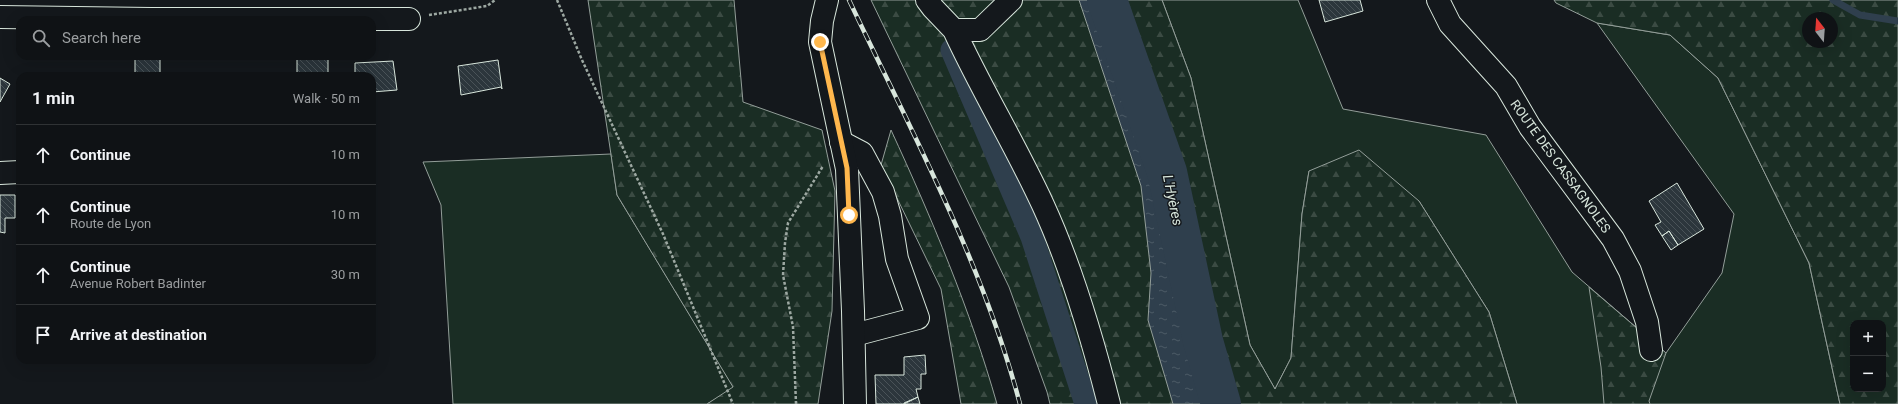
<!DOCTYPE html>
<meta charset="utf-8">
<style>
:root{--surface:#0f1215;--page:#1d2022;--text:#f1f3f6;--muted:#9b9ea0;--line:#2f3234}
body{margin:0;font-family:Roboto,sans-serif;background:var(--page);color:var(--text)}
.controls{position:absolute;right:12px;bottom:12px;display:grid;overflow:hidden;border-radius:8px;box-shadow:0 4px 16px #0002}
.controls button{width:36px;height:36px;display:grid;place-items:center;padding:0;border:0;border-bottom:1px solid var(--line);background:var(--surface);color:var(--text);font:20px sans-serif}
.compass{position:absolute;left:1802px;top:12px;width:36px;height:36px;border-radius:50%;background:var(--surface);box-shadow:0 4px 16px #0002;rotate:343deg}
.stop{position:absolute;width:12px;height:12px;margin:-9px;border:3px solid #ffb74d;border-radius:50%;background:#fff}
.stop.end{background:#ffb74d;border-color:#fff;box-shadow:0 1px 4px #0008}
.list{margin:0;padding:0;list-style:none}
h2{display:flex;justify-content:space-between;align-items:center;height:52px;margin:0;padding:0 16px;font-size:17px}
h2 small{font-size:13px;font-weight:400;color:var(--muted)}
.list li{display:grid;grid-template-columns:26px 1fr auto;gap:12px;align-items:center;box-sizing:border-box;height:60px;padding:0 16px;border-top:1px solid var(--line)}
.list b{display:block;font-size:15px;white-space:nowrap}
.list p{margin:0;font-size:13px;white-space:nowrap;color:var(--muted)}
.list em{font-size:13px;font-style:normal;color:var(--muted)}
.icon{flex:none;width:22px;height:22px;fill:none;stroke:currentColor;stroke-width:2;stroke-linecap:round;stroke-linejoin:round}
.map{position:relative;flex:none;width:1898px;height:404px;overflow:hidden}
.search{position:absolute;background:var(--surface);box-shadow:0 4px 16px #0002;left:16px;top:16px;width:360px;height:44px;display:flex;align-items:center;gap:10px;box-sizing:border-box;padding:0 14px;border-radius:12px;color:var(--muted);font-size:15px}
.panel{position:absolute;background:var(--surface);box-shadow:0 4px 16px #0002;left:16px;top:72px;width:360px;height:292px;border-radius:12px}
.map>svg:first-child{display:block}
.green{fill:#1a2d24;stroke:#939e99}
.forest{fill:url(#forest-firs);stroke:#939e99;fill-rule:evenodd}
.water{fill:url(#water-ripples);stroke:#939e99}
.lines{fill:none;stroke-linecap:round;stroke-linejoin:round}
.stream{stroke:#2f3f4d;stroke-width:7}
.canal{stroke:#2f3f4d;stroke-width:23}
.river{stroke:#2f3f4d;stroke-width:40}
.building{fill:url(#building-back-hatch);stroke:#d8e6dc}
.minor-casing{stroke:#d8e6dc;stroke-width:24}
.major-casing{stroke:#d8e6dc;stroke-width:24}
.path{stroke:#9da8a2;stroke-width:2.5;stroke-dasharray:3 2;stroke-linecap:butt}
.minor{stroke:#14181c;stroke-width:22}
.major{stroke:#14181c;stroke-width:22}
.rail-casing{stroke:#d8e6dc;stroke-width:4.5}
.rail{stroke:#14181c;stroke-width:3;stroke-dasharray:9;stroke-linecap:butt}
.route{stroke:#ffb74d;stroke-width:5}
.labels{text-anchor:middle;stroke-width:3;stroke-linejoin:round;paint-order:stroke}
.street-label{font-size:13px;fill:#d8e6dc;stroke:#14181c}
.water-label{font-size:14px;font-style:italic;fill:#d8e6dc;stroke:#14181c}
</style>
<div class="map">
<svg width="1898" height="404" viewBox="0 0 1898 404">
<defs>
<pattern id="forest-firs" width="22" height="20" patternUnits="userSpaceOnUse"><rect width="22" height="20" fill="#1a2d24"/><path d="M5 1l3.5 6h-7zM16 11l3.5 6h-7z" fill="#3b4b43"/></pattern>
<pattern id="water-ripples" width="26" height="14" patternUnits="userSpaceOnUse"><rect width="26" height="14" fill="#2f3f4d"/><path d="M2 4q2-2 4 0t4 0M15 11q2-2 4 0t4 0" fill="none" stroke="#4c5b66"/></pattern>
<pattern id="building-back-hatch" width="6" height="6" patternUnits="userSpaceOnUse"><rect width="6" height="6" fill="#2c363c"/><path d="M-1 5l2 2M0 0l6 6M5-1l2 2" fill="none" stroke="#4a5358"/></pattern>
</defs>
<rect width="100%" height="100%" fill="#14181c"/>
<!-- green -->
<path class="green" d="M 1162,0 L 1298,0 L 1343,109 L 1486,135 L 1572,272 L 1666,353 L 1722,273 L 1734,214 L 1597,23 L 1670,35 L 1718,78 L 1809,263 L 1840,404 L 1517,404 L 1489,312 L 1419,201 L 1309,171 L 1302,214 L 1291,358 L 1275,389 L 1250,345 L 1191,78 Z
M 611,154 L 617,195 L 734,388 L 707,404 L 453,404 L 441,205 L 423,162 Z"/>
<!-- forest -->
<path class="forest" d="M 588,0 L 734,0 L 743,102 L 822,130 L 835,191 L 832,311 L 818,404 L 707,404 L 733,387 L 617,195 Z
M 871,0 L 1162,0 L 1191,78 L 1250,345 L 1275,389 L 1291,358 L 1302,214 L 1309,171 L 1359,150 L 1419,201 L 1489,312 L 1517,404 L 1050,404 L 1047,392 L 1009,287 Z
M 1554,0 L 1898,0 L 1898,404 L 1840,404 L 1809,263 L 1718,78 L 1670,35 L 1597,23 L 1556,3 ZM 1808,18 L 1832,18 L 1832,42 L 1808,42 ZM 1853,323 L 1883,323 L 1883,389 L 1853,389 Z
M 891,130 C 932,219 970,309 997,404 L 961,404 L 941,289 L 881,165 Z
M 1589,287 L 1666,353 L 1649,401 L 1650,404 L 1604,404 L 1601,367 Z"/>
<!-- water -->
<path class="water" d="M 1079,0 L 1107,0 L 1167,172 L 1203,341 L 1222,404 L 1173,404 L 1148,320 L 1151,273 L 1141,186 Z"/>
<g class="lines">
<!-- stream -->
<path class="stream" d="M 1833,0 L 1860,15 L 1898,21"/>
<!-- canal -->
<path class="canal" d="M 952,50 L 1032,237 L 1086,404"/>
<!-- river -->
<path class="river" d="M 1107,0 L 1167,172 L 1203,341 L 1221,404"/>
</g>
<!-- building -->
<path class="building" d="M 1319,0 L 1360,0 L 1363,11 L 1325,22 Z
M 135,56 L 160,56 L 160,76 L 135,76 Z
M 297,56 L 328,56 L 328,73 L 297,73 Z
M 498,60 L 502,89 L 501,87 L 461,95 L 458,66 Z
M 393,61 L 397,90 L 372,92 L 372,76 L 355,76 L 355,63 Z
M 0,78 L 10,84 L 0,102 Z
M 1677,183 L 1704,229 L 1678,245 L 1669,231 L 1662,236 L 1655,225 L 1661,222 L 1649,201 Z
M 0,195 L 15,195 L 15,218 L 5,218 L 5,233 L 0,232 Z
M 1669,231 L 1678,245 L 1671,250 L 1662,236 Z
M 925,355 L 926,374 L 921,374 L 921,389 L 916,389 L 918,397 L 904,404 L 876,404 L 875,375 L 904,375 L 904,357 Z
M 918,397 L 920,404 L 904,404 L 904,403 Z"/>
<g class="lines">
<defs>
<path id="minor" d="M 927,0 L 933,8 L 954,30 L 980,30 L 1011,0
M 1438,0 L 1450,24 L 1506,86 L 1530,127 L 1613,239 L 1630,271 L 1647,322 L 1651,350
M 0,17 L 151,19 L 409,19
M 954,30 C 981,89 1016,146 1043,205 C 1072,268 1092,337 1109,404
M 841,142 L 862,153 L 883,192 L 890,216 L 897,259 L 918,318 L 854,335
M 0,173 L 20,172"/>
<path id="major" d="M 827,0 L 822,21 L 820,42 L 847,169 L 853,311 L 855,404"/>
</defs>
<!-- minor casing -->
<use href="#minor" class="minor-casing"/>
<!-- major casing -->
<use href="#major" class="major-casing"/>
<!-- path -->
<path class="path" d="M 557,0 L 582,60 L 663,234 L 733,404
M 429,15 L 487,6 L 495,0
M 796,404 L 793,327 L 783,275 L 785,243 L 788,223 L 823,166"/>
<!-- minor -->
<use href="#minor" class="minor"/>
<!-- major -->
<use href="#major" class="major"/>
<defs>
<path id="rail" d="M 849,0 C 912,133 982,261 1020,404"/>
</defs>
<!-- rail casing -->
<use href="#rail" class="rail-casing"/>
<!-- rail -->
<use href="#rail" class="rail"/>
</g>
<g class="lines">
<!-- route -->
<path class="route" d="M 820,42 L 847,168 L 849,215"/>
</g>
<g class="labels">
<!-- street labels -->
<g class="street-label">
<text transform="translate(1561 166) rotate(54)" y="5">ROUTE DES CASSAGNOLES</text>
</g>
<!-- water labels -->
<g class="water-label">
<text transform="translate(1173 200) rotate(78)" y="5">L'Hyères</text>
</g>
</g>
</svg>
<div class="controls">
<button>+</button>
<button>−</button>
</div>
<svg class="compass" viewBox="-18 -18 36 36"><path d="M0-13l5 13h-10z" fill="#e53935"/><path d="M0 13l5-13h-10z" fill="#9b9ea0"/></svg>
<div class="stop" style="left:849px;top:215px"></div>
<div class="stop end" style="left:820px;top:42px"></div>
<div class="search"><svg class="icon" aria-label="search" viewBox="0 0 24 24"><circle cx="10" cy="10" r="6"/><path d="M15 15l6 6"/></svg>Search here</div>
<section class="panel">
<h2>1 min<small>Walk · 50 m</small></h2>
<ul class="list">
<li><svg class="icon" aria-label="ahead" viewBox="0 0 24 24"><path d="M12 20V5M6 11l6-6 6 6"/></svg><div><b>Continue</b></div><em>10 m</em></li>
<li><svg class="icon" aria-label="ahead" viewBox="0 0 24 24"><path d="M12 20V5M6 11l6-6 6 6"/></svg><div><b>Continue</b><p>Route de Lyon</p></div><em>10 m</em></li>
<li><svg class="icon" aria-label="ahead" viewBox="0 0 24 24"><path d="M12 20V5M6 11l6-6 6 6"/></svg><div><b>Continue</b><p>Avenue Robert Badinter</p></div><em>30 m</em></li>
<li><svg class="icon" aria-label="arrive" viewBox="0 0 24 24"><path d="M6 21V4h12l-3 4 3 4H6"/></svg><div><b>Arrive at destination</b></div></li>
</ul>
</section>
</div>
